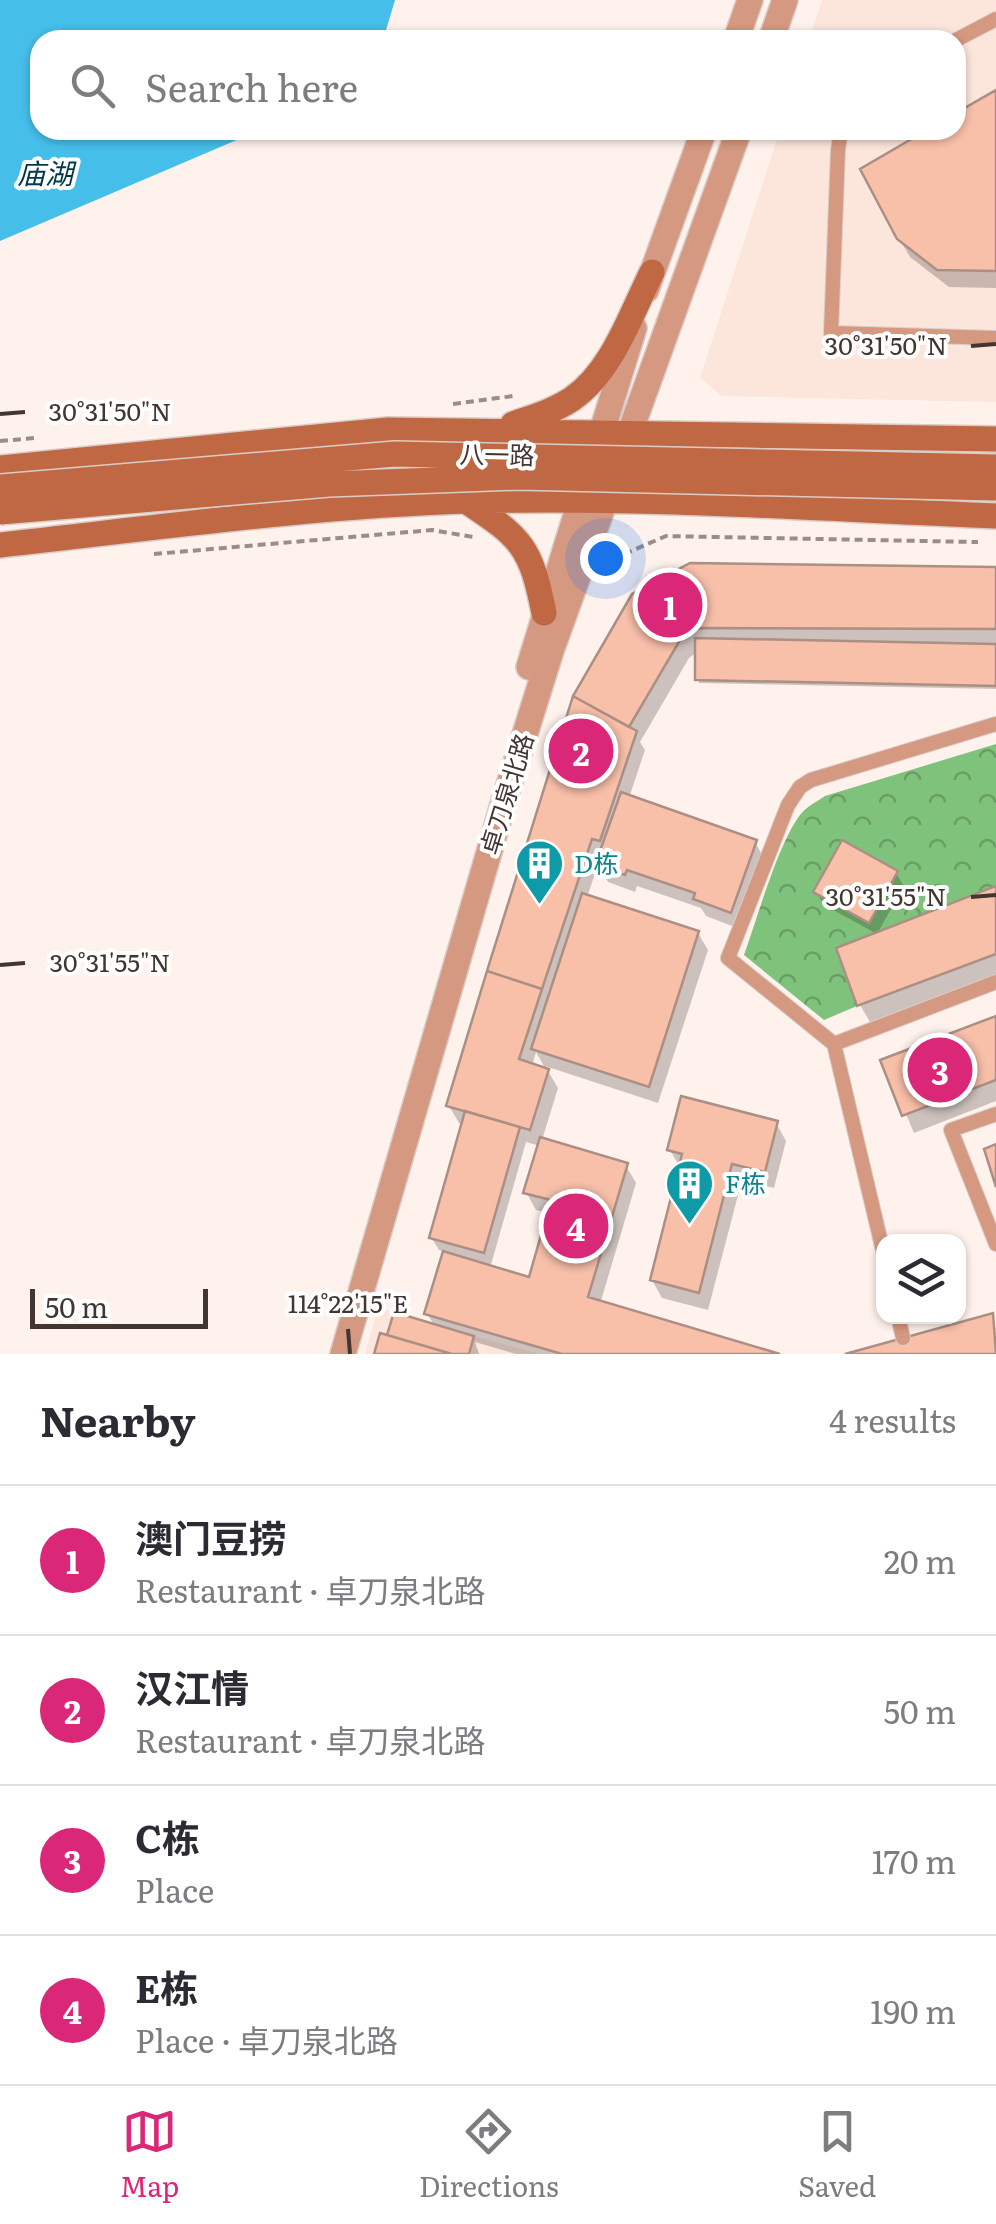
<!DOCTYPE html>
<meta charset="utf-8">
<style>
:root{--surface:#fff;--page:#f7f7f7;--text:#2b2b33;--muted:#7c7c81;--line:#e1e1e2;--accent:#db2777}
body{margin:0;font-family:Literata,"Noto Sans SC",serif;background:var(--page);color:var(--text)}
.controls{position:absolute;right:30px;bottom:30px;display:grid;overflow:hidden;border-radius:20px;box-shadow:0 2px 8px #0004}
.controls button{width:90px;height:90px;display:grid;place-items:center;padding:0;border:0;border-bottom:2px solid var(--line);background:var(--surface);color:var(--text);font:50px sans-serif}
.scale{position:absolute;left:30px;bottom:25px;width:178px;box-sizing:border-box;padding-left:10px;border:5px solid #423631;border-top:0;font-size:28px;line-height:35px;white-space:nowrap;color:#423631;-webkit-text-stroke:8px #fff;paint-order:stroke}
.you{position:absolute;left:605px;top:558px;width:35px;height:35px;margin:-25px;border:8px solid #fff;border-radius:50%;background:#1a73e8;box-shadow:0 0 0 15px #1a73e833}
.badge{display:grid;place-items:center;width:65px;height:65px;border-radius:50%;background:var(--accent);color:#fff;font-size:32px;font-weight:700}
.pin{position:absolute;translate:-50% -50%;border:5px solid #fff;box-shadow:0 2px 10px #0006}
.list{margin:0;padding:0;list-style:none}
h2{display:flex;justify-content:space-between;align-items:center;height:130px;margin:0;padding:0 40px;font-size:42px}
h2 small{font-size:32px;font-weight:400;color:var(--muted)}
.list li{display:grid;grid-template-columns:65px 1fr auto;gap:30px;align-items:center;box-sizing:border-box;height:150px;padding:0 40px;border-top:2px solid var(--line)}
.list b{display:block;font-size:38px;white-space:nowrap}
.list p{margin:0;font-size:32px;white-space:nowrap;color:var(--muted)}
.list em{font-size:32px;font-style:normal;color:var(--muted)}
.icon{flex:none;width:55px;height:55px;fill:none;stroke:currentColor;stroke-width:2;stroke-linecap:round;stroke-linejoin:round}
.map{position:relative;flex:none;width:996px;height:1354px;overflow:hidden}
.search{position:absolute;background:var(--surface);box-shadow:0 2px 8px #0004;left:30px;right:30px;top:30px;height:110px;display:flex;align-items:center;gap:25px;box-sizing:border-box;padding:0 35px;border-radius:30px;color:var(--muted);font-size:38px}
.sheet{height:730px;background:var(--surface)}
nav{display:flex;justify-content:space-around;align-items:center;box-sizing:border-box;height:140px;border-top:2px solid var(--line);background:var(--surface);font-size:28px;color:var(--muted)}
nav a{display:grid;justify-items:center;gap:5px}
nav .on{color:var(--accent)}
.map>svg:first-child{display:block}
.built{fill:#fce5db}
.forest{fill:url(#forest-crowns)}
.water{fill:#46beea}
.shadow{fill:#0003;fill-rule:evenodd}
.building{fill:#f8bfa9;stroke:#ab8f84;stroke-width:2.5}
.lines{fill:none;stroke-linecap:round;stroke-linejoin:round}
.service-casing{stroke:#d9ccc7;stroke-width:16}
.tertiary-casing{stroke:#d9ccc7;stroke-width:28}
.secondary-casing{stroke:#d9ccc7;stroke-width:28}
.path{stroke:#998d88;stroke-width:4;stroke-dasharray:8 5;stroke-linecap:butt}
.service{stroke:#d59880;stroke-width:14}
.tertiary{stroke:#d59880;stroke-width:25}
.secondary{stroke:#c06843;stroke-width:25}
.secondary-bridge-casing{stroke:#d9ccc7;stroke-width:28;stroke-linecap:butt}
.secondary-bridge{stroke:#c06843;stroke-width:25}
.ticks{fill:none;stroke:#423631;stroke-width:4}
.labels{text-anchor:middle;stroke-width:8;stroke-linejoin:round;paint-order:stroke}
.street-label{font-size:25px;fill:#423631;stroke:#fff}
.culture-label{font-size:25px;fill:#0d838f;stroke:#fff;text-anchor:start}
.water-label{font-size:28px;font-style:italic;fill:#01394b;stroke:#fff}
.ticks-label{font-size:25px;text-anchor:middle;fill:#423631;stroke:#fff;stroke-width:8;stroke-linejoin:round;paint-order:stroke}
</style>
<div class="map">
<svg width="996" height="1354" viewBox="0 0 996 1354">
<defs>
<pattern id="forest-crowns" width="20" height="18" patternUnits="userSpaceOnUse" patternTransform="scale(2.5)"><rect width="20" height="18" fill="#7fc27b"/><path d="M2 6a3 3 0 1 1 6 0M12 15a3 3 0 1 1 6 0" fill="none" stroke="#6a9e65"/></pattern>
</defs>
<rect width="100%" height="100%" fill="#fff2ed"/>
<!-- built -->
<path class="built" d="M 822,0 L 996,0 L 996,402 L 722,396 L 700,378 L 780,130 L 956,130 L 956,40 L 809,40 Z
M 378,1307 L 474,1336 L 540,1354 L 365,1354 Z"/>
<!-- forest -->
<path class="forest" d="M 996,744 L 996,886 L 837,948 L 857,1006 L 824,1020 L 744,955 C 757,919 778,844 800,815 C 806,807 816,802 825,796 Z"/>
<!-- water -->
<path class="water" d="M 0,0 L 395,0 L 383,40 L 40,40 L 40,130 L 260,130 L 0,241 Z"/>
<!-- shadow -->
<path class="shadow" d="M 996,93 L 996,288 L 949,287 L 910,257 L 899,238 L 932,130 L 956,130 L 956,116 Z
M 996,570 L 996,689 L 699,683 L 698,651 L 689,658 L 640,742 L 645,750 L 629,798 L 755,842 L 765,860 L 740,929 L 706,916 L 701,908 L 637,886 L 635,892 L 608,882 L 598,865 L 587,897 L 698,933 L 708,950 L 658,1103 L 545,1066 L 558,1088 L 542,1140 L 626,1166 L 636,1183 L 600,1304 L 771,1354 L 516,1354 L 475,1342 L 479,1354 L 376,1354 L 435,1327 L 427,1313 L 445,1252 L 439,1250 L 431,1237 L 464,1125 L 459,1123 L 449,1106 L 633,596 ZM 536,1052 L 546,1070 L 532,1066 ZM 526,1142 L 540,1146 L 526,1192 L 536,1210 L 550,1214 L 530,1280 L 490,1268 Z
M 896,873 L 904,886 L 877,934 L 824,905 L 816,892 Z
M 996,889 L 996,975 L 870,1022 L 860,1005 Z
M 996,1018 L 996,1101 L 914,1133 L 884,1062 Z
M 776,1123 L 786,1141 L 774,1188 L 742,1180 L 708,1310 L 662,1298 L 652,1280 L 681,1169 L 670,1150 Z"/>
<!-- building -->
<path class="building" d="M 996,90 L 996,271 L 937,270 L 897,239 L 860,169 L 927,130 L 956,130 L 956,113 Z
M 690,563 L 996,567 L 996,629 L 694,628 L 680,640 L 629,727 L 573,696 L 632,594 Z
M 695,638 L 996,644 L 996,686 L 695,680 Z
M 573,696 L 637,731 L 600,841 L 592,839 L 542,989 L 487,971 Z
M 621,792 L 757,840 L 731,913 L 693,899 L 695,893 L 627,870 L 625,875 L 595,865 Z
M 842,840 L 898,871 L 869,923 L 813,892 Z
M 996,886 L 996,954 L 857,1006 L 836,948 Z
M 582,893 L 699,931 L 649,1087 L 531,1049 Z
M 487,971 L 542,989 L 519,1059 L 549,1069 L 530,1130 L 446,1106 Z
M 996,1016 L 996,1080 L 902,1116 L 880,1060 Z
M 681,1096 L 778,1121 L 765,1172 L 732,1164 L 699,1293 L 650,1280 L 682,1154 L 667,1150 Z
M 465,1111 L 520,1127 L 484,1253 L 429,1238 Z
M 540,1137 L 628,1163 L 588,1297 L 780,1354 L 562,1354 L 424,1314 L 443,1251 L 529,1277 L 551,1200 L 523,1193 Z
M 996,1144 L 996,1187 L 984,1149 Z
M 394,1312 L 474,1336 L 469,1354 L 452,1354 L 387,1335 Z
M 993,1313 L 996,1354 L 845,1354 L 903,1338 Z
M 380,1333 L 387,1335 L 452,1354 L 374,1354 Z"/>
<g class="lines">
<defs>
<path id="service" d="M 956,40 L 996,19
M 841,130 L 838,150 L 831,333 L 996,338
M 834,1044 L 728,958 L 788,805 L 800,787 L 811,780 L 996,724
M 996,1114 L 951,1130 L 996,1244
M 884,1255 L 834,1044 L 996,982
M 898,1316 L 903,1338"/>
<path id="tertiary" d="M 736,40 L 750,0
M 771,40 L 785,0
M 646,290 L 704,130
M 529,667 L 634,328
M 343,1354 L 504,801 L 551,651 L 739,130"/>
<path id="secondary" d="M 513,424 C 533,417 554,411 572,399 C 612,372 631,314 652,272
M 0,468 L 388,430 L 996,439
M 466,501 C 522,538 531,547 544,613
M 0,545 C 155,528 311,506 467,501 C 643,496 820,509 996,516"/>
</defs>
<!-- service casing -->
<use href="#service" class="service-casing"/>
<!-- tertiary casing -->
<use href="#tertiary" class="tertiary-casing"/>
<!-- secondary casing -->
<use href="#secondary" class="secondary-casing"/>
<!-- path -->
<path class="path" d="M 453,404 L 513,396
M 0,441 L 35,438
M 612,552 L 622,555 L 666,536 L 978,542
M 154,554 L 432,530 L 473,537"/>
<!-- service -->
<use href="#service" class="service"/>
<!-- tertiary -->
<use href="#tertiary" class="tertiary"/>
<!-- secondary -->
<use href="#secondary" class="secondary"/>
<defs>
<path id="secondary-bridge" d="M 0,487 L 395,454 L 996,467
M 0,512 L 329,484 L 519,477 L 996,488"/>
</defs>
<!-- secondary-bridge casing -->
<use href="#secondary-bridge" class="secondary-bridge-casing"/>
<!-- secondary-bridge -->
<use href="#secondary-bridge" class="secondary-bridge"/>
</g>
<!-- ticks -->
<path class="ticks" d="M 971,346 L 996,344M 0,414 L 25,412M 971,897 L 996,895M 0,965 L 25,963M 348,1329 L 350,1354"/>
<!-- icons -->
<defs>
<symbol id="building-pin" viewBox="-11 -11 22 30"><path d="M0 17L-7.5 6A9.5 9.5 0 1 1 7.5 6Z" fill="#0f9aa8" stroke="#fff"/><path d="M-4-6H4V6H1V3H-1V6H-4ZM-2.5-4.3h1.7v1.8h-1.7ZM.8-4.3h1.7v1.8H.8ZM-2.5-1h1.7V.8h-1.7ZM.8-1h1.7V.8H.8Z" fill="#fff"/></symbol>
</defs>
<g fill-rule="evenodd">
<use href="#building-pin" x="512" y="836" width="55" height="75"/>
<use href="#building-pin" x="662" y="1156" width="55" height="75"/>
</g>
<g class="labels">
<!-- street labels -->
<g class="street-label">
<text transform="translate(497 455) rotate(1)" y="9">八一路</text>
<text transform="translate(507 794) rotate(-73)" y="9">卓刀泉北路</text>
</g>
<!-- culture labels -->
<g class="culture-label">
<text x="574" y="873">D栋</text>
<text x="725" y="1193">F栋</text>
</g>
<!-- water labels -->
<g class="water-label">
<text x="45" y="184">庙湖</text>
</g>
</g>
<g class="ticks-label">
<text x="886" y="355">30°31'50"N</text>
<text x="110" y="421">30°31'50"N</text>
<text x="886" y="906">30°31'55"N</text>
<text x="110" y="972">30°31'55"N</text>
<text x="348" y="1313">114°22'15"E</text>
</g>
</svg>
<div class="controls">
<button><svg class="icon" aria-label="layers" viewBox="0 0 24 24"><path d="M12 4l9 5-9 5-9-5zM3 14l9 5 9-5"/></svg></button>
</div>
<div class="scale">50 m</div>
<div class="you"></div>
<div class="pin badge" style="left:670px;top:605px">1</div>
<div class="pin badge" style="left:581px;top:751px">2</div>
<div class="pin badge" style="left:940px;top:1070px">3</div>
<div class="pin badge" style="left:576px;top:1226px">4</div>
<div class="search"><svg class="icon" aria-label="search" viewBox="0 0 24 24"><circle cx="10" cy="10" r="6"/><path d="M15 15l6 6"/></svg>Search here</div>
</div>
<section class="sheet">
<h2>Nearby<small>4 results</small></h2>
<ul class="list">
<li><span class="badge">1</span><div><b>澳门豆捞</b><p>Restaurant · 卓刀泉北路</p></div><em>20 m</em></li>
<li><span class="badge">2</span><div><b>汉江情</b><p>Restaurant · 卓刀泉北路</p></div><em>50 m</em></li>
<li><span class="badge">3</span><div><b>C栋</b><p>Place</p></div><em>170 m</em></li>
<li><span class="badge">4</span><div><b>E栋</b><p>Place · 卓刀泉北路</p></div><em>190 m</em></li>
</ul>
</section>
<nav>
<a class="on"><svg class="icon" aria-label="map" viewBox="0 0 24 24"><path d="M3 6l6-2 6 2 6-2v14l-6 2-6-2-6 2zM9 4v14M15 6v14"/></svg>Map</a>
<a><svg class="icon" aria-label="directions" viewBox="0 0 24 24"><path d="M12 3l9 9-9 9-9-9zM9 14v-3h6M13 9l2 2-2 2"/></svg>Directions</a>
<a><svg class="icon" aria-label="saved" viewBox="0 0 24 24"><path d="M7 4h10v16l-5-4-5 4z"/></svg>Saved</a>
</nav>
